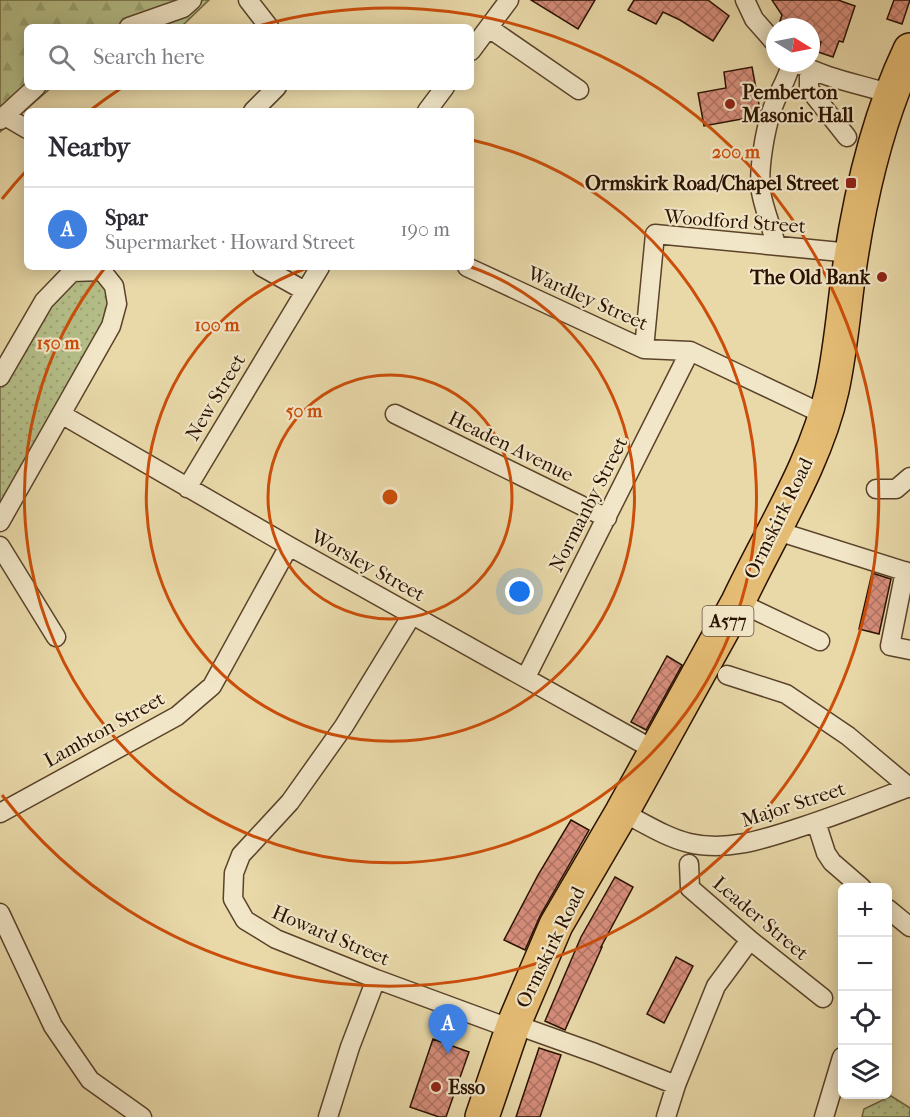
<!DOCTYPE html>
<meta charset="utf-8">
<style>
:root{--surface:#fff;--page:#f2f2f3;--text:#2b2b33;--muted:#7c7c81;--line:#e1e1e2;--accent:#8f2418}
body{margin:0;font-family:"IM FELL French Canon",serif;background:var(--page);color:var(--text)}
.controls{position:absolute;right:18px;bottom:18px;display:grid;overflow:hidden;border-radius:9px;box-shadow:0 3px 15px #0003}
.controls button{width:54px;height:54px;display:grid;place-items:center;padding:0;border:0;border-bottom:2px solid var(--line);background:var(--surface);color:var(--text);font:30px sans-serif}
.compass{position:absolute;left:766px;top:18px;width:54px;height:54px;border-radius:50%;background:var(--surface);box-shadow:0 3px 15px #0003;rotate:100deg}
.you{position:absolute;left:520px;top:592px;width:21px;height:21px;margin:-15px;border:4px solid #fff;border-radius:50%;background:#1a73e8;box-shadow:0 0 0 9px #1a73e833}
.badge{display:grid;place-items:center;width:39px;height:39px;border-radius:50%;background:var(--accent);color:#fff;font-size:20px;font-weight:700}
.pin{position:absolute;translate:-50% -50px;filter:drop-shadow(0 2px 3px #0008)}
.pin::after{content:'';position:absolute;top:32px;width:21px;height:18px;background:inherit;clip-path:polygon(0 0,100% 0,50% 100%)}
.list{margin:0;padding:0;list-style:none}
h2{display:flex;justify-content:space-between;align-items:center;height:78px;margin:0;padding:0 24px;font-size:26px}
h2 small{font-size:20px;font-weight:400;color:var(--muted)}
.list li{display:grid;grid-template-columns:39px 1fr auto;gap:18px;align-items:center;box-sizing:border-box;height:84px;padding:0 24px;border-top:2px solid var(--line)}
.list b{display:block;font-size:22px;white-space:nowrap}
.list p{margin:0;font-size:20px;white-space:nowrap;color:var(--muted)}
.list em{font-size:20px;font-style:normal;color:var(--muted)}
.icon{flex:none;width:33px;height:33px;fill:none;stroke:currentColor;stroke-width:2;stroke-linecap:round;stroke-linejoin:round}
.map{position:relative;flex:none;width:910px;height:1117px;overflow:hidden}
.search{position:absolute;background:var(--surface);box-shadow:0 3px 15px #0003;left:24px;top:24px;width:450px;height:66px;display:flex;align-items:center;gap:15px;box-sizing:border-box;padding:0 21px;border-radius:9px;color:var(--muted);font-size:22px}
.panel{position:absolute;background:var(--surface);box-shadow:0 3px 15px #0003;left:24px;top:108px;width:450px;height:162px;border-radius:9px}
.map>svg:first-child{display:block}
.grass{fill:url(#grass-dots);stroke:#706844;stroke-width:1.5}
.forest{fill:url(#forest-firs);stroke:#706844;stroke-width:1.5}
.building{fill:url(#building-cross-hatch);stroke:#2a1100;stroke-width:1.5}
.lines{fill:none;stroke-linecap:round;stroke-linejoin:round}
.street-casing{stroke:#5a432a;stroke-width:21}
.highway-casing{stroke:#2a1100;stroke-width:36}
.street{stroke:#f1e6c7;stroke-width:18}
.highway{stroke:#e4bc74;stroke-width:33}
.ring{fill:none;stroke:#cc4e0a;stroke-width:3}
.poi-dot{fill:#8f2418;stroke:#f1e6c7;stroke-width:2}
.labels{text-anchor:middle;stroke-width:4.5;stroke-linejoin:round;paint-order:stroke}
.shield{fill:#f1e6c7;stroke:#66513c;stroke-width:1.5}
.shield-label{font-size:18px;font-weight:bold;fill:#2a1100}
.poi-label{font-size:20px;font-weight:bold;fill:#2a1100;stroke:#f1e6c7;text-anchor:start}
.street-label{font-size:20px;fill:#2a1100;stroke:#f1e6c7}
.centre{fill:#cc4e0a;stroke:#f1e6c7;stroke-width:3}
.ring-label{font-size:18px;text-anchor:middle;font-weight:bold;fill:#cc4e0a;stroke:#f1e6c7;stroke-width:4.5;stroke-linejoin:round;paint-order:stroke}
</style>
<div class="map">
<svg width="910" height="1117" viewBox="0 0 910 1117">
<defs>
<pattern id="grass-dots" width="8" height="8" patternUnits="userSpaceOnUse" patternTransform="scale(1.5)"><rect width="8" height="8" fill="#b5bf89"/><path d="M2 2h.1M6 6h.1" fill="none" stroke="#9ca374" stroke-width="1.8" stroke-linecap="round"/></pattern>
<pattern id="forest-firs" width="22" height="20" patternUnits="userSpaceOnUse" patternTransform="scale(1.5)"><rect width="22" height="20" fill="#b5bf89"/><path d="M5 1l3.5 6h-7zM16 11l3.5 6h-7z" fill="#9ca374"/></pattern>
<pattern id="building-cross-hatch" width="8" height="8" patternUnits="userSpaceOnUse" patternTransform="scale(1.5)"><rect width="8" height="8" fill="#d78e7c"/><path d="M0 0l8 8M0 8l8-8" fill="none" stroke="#af7363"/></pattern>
</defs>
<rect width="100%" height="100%" fill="#e9d9a9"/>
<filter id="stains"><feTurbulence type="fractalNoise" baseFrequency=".00333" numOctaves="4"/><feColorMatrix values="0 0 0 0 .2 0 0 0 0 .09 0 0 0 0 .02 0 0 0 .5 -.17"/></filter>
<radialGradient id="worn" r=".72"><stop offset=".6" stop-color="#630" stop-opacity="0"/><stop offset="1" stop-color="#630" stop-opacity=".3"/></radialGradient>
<!-- grass -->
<path class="grass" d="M 102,271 L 117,304 L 0,522 L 0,377 L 59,285 Z
M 891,1096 L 910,1108 L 910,1117 L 862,1117 L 864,1109 Z"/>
<!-- forest -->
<path class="forest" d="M 0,0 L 209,0 L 183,25 L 173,27 L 27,27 L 27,87 L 52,87 L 0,132 Z"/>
<!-- building -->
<path class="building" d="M 531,0 L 595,0 L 578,29 Z
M 634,0 L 708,0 L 729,16 L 713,41 L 680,20 L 663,12 L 656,24 L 628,10 Z
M 772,0 L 838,0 L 855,6 L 843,42 L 839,41 L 833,57 L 818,52 L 821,42 L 811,39 L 811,27 L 799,27 L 780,21 L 782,15 Z
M 894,0 L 910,0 L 902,24 L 887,19 Z
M 752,67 L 760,110 L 758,116 L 704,126 L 698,93 L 726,88 L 724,72 Z
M 872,573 L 891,579 L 879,634 L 859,629 Z
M 667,656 L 682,665 L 646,730 L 631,722 Z
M 571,820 L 589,830 L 540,916 L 525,950 L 504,940 L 538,875 Z
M 615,877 L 633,887 L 601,947 L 602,947 L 565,1030 L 545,1021 L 581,937 Z
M 676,957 L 693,966 L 664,1023 L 647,1014 Z
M 433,1039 L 469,1052 L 446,1117 L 439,1117 L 410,1107 Z
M 539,1048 L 561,1055 L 540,1117 L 516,1117 Z"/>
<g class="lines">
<defs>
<path id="street" d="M 248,0 L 269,27
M 745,0 L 754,19 L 775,43
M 129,27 L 183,8 L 192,0
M 489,28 L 579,90
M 471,51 L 509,0
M 798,63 C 827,79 860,84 891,94
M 809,69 L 809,89 L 847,137
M 253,111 L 277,87
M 427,111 L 445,87
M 5,116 L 27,129
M 0,120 L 36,87
M 776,245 C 772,228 764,209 761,192 C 758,170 765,130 772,110 C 777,93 788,80 791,63
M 262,267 L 305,291
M 467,267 L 644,349 L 690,351 L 825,415
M 644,349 L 655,234 L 851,253
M 0,377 L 44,301 L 72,272 L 102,271
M 61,414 L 289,546 L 656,751
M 395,414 L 607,518
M 187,488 L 320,267
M 876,489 L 896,489 L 910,477
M 0,522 L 111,326 L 117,304 L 114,286 L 102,271
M 774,530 L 910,573
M 0,546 L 56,637
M 905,571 L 890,646 L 910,650
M 738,602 L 820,641
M 412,615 L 344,726 L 290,802 L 241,855 L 234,873 L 233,899 L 245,920 L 276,939 L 376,979 L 501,1025 L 525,1028 L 595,1053 L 676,1085
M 727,675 L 786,694 L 848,736 L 910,788
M 526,677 L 690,351
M 622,812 C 644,823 665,837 689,843 C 728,852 764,839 801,827 C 838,815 873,801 909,787
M 0,813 L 177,716 L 212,686 L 289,546
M 816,822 L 826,853 L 832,862 L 862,888
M 689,864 L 690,888 L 750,940 L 823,998
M 888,909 L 910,927
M 0,913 L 53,1026 L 90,1080 L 142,1117
M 328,1117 L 350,1047 L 376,979
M 666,1117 L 676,1085 L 716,986 L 750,940
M 824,1117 L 842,1057"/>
<path id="highway" d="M 482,1117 L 513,1026 L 556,925 L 622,812 L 738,602 C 770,534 816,463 832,390 C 841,349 844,306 850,264 C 861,190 878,117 910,50"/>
</defs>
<!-- street casing -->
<use href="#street" class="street-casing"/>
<!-- highway casing -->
<use href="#highway" class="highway-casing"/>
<!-- street -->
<use href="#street" class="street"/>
<!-- highway -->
<use href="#highway" class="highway"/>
</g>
<!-- distance rings -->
<g class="ring">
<circle cx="390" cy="497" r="122"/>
<path d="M471 267A244 244 0 1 1 307 268"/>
<path d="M472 140A366 366 0 1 1 104 269"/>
<path d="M2 199A489 489 0 0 1 27 170M92 109A489 489 0 0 1 120 89M255 27A489 489 0 1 1 2 795"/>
</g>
<!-- markers -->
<g class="poi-dot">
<circle cx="730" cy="104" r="6"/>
<rect x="845" y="177" width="12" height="12" rx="3"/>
<circle cx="882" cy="277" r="6"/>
<circle cx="436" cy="1087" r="6"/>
</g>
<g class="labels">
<!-- shield labels -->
<rect class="shield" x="702.5" y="606" width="51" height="30" rx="4.5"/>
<g class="shield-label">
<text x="728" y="627">A577</text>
</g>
<!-- poi labels -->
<g class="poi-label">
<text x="742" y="99">Pemberton<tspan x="742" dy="23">Masonic Hall</tspan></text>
<text x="839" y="190" text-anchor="end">Ormskirk Road/Chapel Street</text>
<text x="870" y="284" text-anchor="end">The Old Bank</text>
<text x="448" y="1094">Esso</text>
</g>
<!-- street labels -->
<g class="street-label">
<text transform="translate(735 221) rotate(4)" y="7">Woodford Street</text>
<text transform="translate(588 298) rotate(24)" y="7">Wardley Street</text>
<text transform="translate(215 397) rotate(-59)" y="7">New Street</text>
<text transform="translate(511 446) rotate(26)" y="7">Headen Avenue</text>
<text transform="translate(588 504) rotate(-63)" y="7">Normanby Street</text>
<text transform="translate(778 518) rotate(-64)" y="7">Ormskirk Road</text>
<text transform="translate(368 565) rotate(29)" y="7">Worsley Street</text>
<text transform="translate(104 729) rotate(-29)" y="7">Lambton Street</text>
<text transform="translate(793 804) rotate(-18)" y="7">Major Street</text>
<text transform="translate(761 918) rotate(40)" y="7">Leader Street</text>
<text transform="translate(331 935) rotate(23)" y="7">Howard Street</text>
<text transform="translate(550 947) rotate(-64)" y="7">Ormskirk Road</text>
</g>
</g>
<circle cx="390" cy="497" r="9" class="centre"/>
<g class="ring-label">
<text x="736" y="158">200 m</text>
<text x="217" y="331">100 m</text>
<text x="58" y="349">150 m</text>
<text x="304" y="417">50 m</text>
</g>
<rect width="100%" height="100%" filter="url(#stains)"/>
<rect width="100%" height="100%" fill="url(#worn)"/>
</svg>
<div class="controls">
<button>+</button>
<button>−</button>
<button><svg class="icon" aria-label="locate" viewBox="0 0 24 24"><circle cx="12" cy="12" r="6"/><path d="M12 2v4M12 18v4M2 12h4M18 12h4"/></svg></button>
<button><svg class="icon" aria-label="layers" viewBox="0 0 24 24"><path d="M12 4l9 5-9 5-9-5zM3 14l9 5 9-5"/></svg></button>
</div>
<svg class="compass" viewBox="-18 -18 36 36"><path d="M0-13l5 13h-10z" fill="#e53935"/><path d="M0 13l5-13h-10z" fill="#7c7c81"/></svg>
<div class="you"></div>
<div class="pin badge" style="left:448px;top:1054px;background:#3f7fe0">A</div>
<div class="search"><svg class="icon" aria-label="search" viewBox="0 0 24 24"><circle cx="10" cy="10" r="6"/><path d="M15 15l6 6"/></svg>Search here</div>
<section class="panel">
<h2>Nearby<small></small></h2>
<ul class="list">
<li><span class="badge" style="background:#3f7fe0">A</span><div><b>Spar</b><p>Supermarket · Howard Street</p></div><em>190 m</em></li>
</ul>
</section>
</div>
